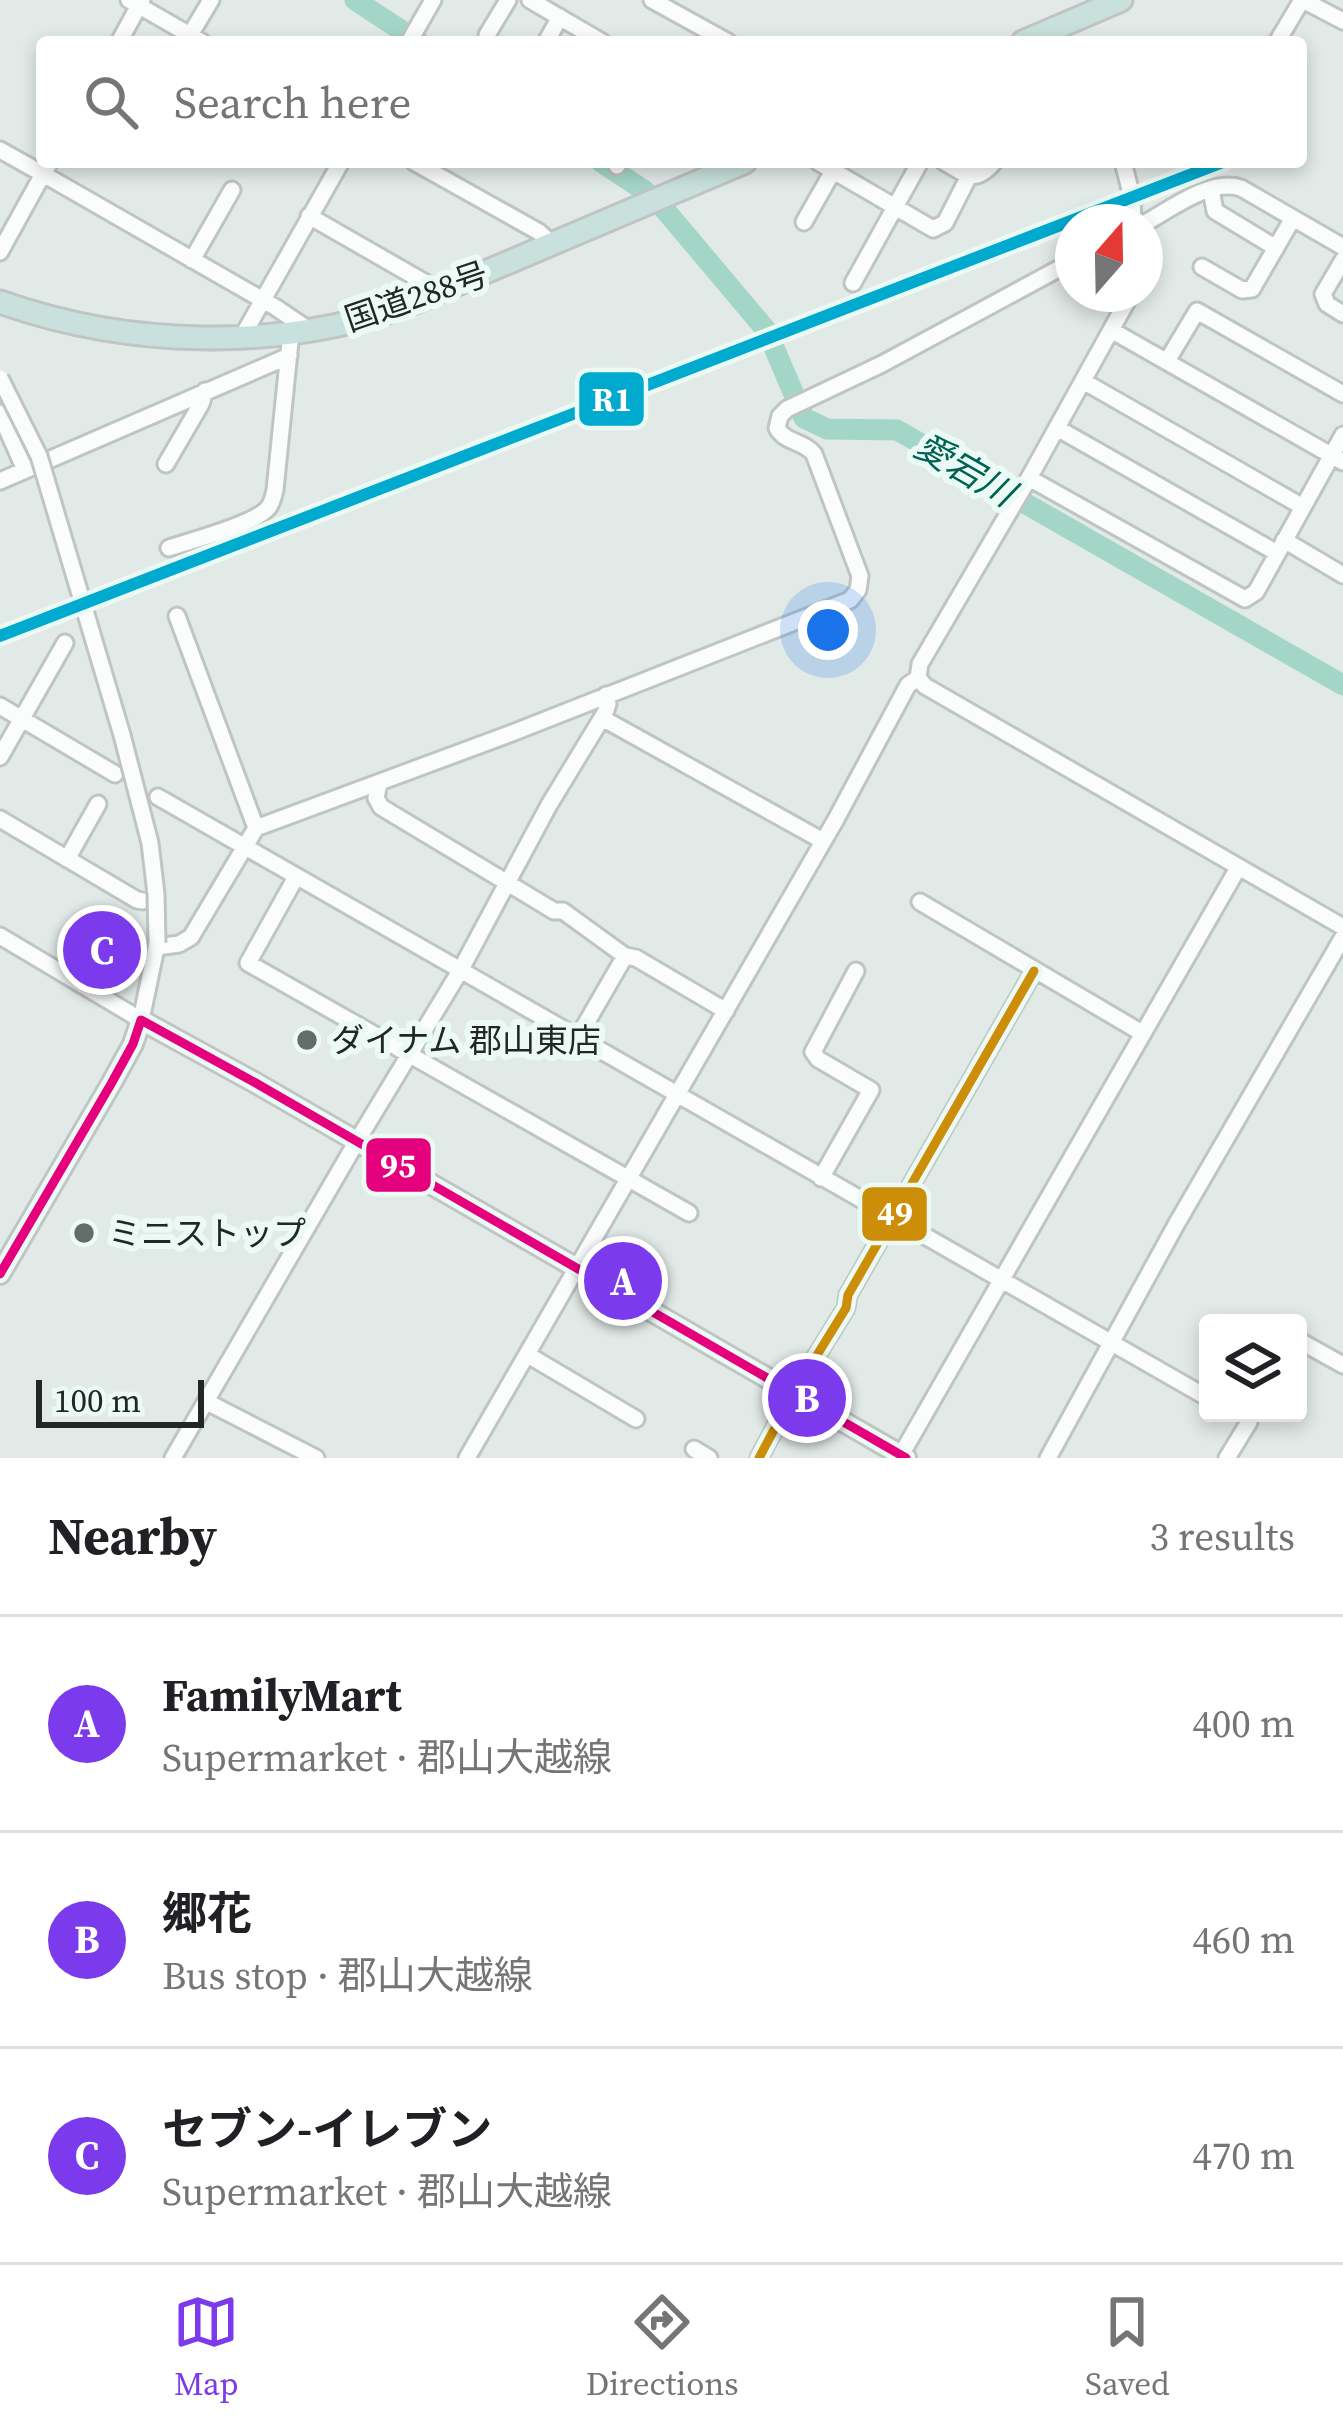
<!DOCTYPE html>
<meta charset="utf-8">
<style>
:root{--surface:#fff;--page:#f6f6f6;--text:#202124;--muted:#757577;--line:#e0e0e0;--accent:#7c3aed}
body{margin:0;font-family:"Source Serif 4","Noto Sans JP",serif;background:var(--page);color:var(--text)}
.controls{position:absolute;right:36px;bottom:36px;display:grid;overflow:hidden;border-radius:12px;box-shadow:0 6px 18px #0003}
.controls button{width:108px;height:108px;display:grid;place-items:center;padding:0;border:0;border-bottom:3px solid var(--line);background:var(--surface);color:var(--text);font:60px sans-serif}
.compass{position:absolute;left:1055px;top:204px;width:108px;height:108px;border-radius:50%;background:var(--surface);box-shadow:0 6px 18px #0003;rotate:20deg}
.scale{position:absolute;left:36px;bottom:30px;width:168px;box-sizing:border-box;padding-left:12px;border:6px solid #222726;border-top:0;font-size:33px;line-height:42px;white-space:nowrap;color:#222726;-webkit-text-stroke:9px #ecfaf6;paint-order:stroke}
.you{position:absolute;left:828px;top:630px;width:42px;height:42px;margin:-30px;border:9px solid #fff;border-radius:50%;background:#1a73e8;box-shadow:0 0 0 18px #1a73e833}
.badge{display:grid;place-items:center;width:78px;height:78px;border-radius:50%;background:var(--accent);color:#fff;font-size:39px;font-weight:700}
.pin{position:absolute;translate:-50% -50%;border:6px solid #fff;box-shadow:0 3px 12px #0006}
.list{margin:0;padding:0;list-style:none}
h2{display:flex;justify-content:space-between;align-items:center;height:156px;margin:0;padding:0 48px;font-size:51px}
h2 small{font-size:39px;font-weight:400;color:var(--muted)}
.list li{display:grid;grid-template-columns:78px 1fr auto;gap:36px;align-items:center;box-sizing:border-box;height:216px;padding:0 48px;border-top:3px solid var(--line)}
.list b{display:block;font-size:45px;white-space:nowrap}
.list p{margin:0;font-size:39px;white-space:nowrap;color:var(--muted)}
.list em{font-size:39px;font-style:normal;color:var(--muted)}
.icon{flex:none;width:66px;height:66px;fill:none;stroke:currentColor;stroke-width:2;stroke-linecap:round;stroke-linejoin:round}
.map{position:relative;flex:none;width:1343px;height:1458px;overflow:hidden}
.search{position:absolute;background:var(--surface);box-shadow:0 6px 18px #0003;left:36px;right:36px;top:36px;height:132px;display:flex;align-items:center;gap:30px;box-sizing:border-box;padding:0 42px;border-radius:12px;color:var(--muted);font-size:45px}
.sheet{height:804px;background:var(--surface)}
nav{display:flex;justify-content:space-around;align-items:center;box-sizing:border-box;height:168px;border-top:3px solid var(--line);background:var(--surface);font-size:33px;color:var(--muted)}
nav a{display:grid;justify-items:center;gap:6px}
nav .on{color:var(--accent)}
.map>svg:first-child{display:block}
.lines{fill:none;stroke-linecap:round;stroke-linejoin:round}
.river{stroke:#a4d6c8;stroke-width:21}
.minor-casing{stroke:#bfc5c3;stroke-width:21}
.major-casing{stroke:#c0c4c3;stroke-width:24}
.highway-casing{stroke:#c0c4c3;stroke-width:27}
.minor{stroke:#fbfcfc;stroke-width:15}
.major{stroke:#dcece9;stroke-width:18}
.highway{stroke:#c8e1dc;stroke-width:21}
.minor-bridge-casing{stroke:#bfc5c3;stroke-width:21;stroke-linecap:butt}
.minor-bridge{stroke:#fbfcfc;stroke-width:15}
.bus-1-casing{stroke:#ecfaf6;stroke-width:18}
.bus-2-casing{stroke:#ecfaf6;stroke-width:18}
.bus-1{stroke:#e5007d;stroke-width:9}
.bus-2{stroke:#cc8d08;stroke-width:9}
.rail-1-casing{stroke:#ecfaf6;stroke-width:21}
.rail-1{stroke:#00a9ce;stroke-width:12}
.poi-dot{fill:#656b6a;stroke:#ecfaf6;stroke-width:4.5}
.labels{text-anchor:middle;stroke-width:12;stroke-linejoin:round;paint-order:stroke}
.street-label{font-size:33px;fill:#222726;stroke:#ecfaf6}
.poi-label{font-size:33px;fill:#222726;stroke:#ecfaf6;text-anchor:start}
.water-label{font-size:36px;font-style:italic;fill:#006252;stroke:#ecfaf6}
.line-badge{stroke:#ecfaf6;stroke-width:4.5}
.badge-label{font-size:33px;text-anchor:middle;font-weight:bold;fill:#fff}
</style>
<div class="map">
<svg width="1343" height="1458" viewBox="0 0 1343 1458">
<rect width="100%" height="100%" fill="#e2eae8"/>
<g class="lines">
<!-- river -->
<path class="river" d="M 355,0 L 419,42
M 601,162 L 645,191 L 665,210 L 767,331 L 804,418 L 827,429 L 897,430 L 1343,685"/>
<defs>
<path id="minor" d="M 129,0 L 202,42
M 530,0 L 602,42
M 652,0 L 728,42
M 1303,0 L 1343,21
M 190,35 L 211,0
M 487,35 L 508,0
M 119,42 L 142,0
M 409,42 L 433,0
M 546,42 L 560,17
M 1277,42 L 1302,0
M 0,150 L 43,174 L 0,252
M 50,162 L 43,174 L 275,307 L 309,330
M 414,162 L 539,232 L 552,244
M 818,162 L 933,229 L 945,223 L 969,176
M 944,162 C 966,174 975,185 994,162
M 1123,162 L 1132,197 L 1133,222
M 617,166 L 619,162
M 1211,190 L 1215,211 L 1276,248
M 309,216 L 431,286 L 437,293
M 804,222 L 833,171
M 1145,223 C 1171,209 1211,178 1241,188 L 1343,247
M 192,260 L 232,190
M 1343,260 L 1323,294 L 1327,304 L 1343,314
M 1202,267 L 1242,290 L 1252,289 L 1293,218
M 853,283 L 920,162
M 1111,330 L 1343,462
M 242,337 L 341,162
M 1167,361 L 1197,311 L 1343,394
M 1083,381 L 1303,507
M 0,413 L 25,470
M 1057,428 L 1277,553
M 166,464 L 201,404 L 205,391
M 1029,478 L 1245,599 L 1256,592 L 1343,435
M 0,481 L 289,356
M 1284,540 L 1343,575
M 169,548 C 190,541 255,524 268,508 C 273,502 273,497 275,490 L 291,332
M 918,678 L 925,686 L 1343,927
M 0,706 L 115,774
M 602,718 L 823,841
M 0,757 L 65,643
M 379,783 L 376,798 L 381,807 L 554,911 L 563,911 L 625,956
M 158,797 L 1208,1398
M 0,819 L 137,900 L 143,901
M 256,828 L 512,733 L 850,600 L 858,590 L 860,576 L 814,454 C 804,441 785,443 777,428 L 780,416 L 787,409 L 882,364 L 1073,261
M 67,859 L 98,804
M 296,877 L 248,963 L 689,1213
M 920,902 L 1142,1033
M 0,936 L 141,1020 L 157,943
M 157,947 L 179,944 L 191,937 L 256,828 L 177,616
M 577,1039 L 625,956 L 636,958 L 726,1011
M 821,1178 L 871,1090 L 818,1059 L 813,1052 L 856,971
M 1298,1340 L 1343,1365
M 528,1355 L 636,1419
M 207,1402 L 316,1458
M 694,1449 L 709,1458
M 901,1455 L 1238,868
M 173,1458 L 357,1141 L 460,971 L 549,805 L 605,713 L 608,704 L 606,695
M 467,1458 L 835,821 L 908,685 L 918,678 L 920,664 L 1029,478 L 1131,294
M 759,1458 L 793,1394 L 846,1308 L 848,1295 L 1034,971
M 1048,1458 L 1177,1223 L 1343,937
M 1227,1458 L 1249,1422"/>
<path id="major" d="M 0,1274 L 111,1084 L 133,1044 L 141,1020 L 254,1082 L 906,1458"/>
<path id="highway" d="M 1023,42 L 1121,0
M 0,302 C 127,347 275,351 403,307 L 745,162"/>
</defs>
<!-- minor casing -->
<use href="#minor" class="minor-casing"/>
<!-- major casing -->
<use href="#major" class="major-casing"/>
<!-- highway casing -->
<use href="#highway" class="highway-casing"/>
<!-- minor -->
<use href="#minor" class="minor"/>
<!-- major -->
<use href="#major" class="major"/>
<!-- highway -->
<use href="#highway" class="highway"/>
<defs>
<path id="minor-bridge" d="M 0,378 L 39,456 L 122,735 L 150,843 L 156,894 L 157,943"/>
</defs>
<!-- minor-bridge casing -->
<use href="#minor-bridge" class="minor-bridge-casing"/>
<!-- minor-bridge -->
<use href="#minor-bridge" class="minor-bridge"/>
<defs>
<path id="bus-1" d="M 0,1274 L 111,1084 L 133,1044 L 141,1020 L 254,1082 L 906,1458"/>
<path id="bus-2" d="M 759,1458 L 793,1394 L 846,1308 L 848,1295 L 1034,971"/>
</defs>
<!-- bus-1 casing -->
<use href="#bus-1" class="bus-1-casing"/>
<!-- bus-2 casing -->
<use href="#bus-2" class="bus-2-casing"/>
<!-- bus-1 -->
<use href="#bus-1" class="bus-1"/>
<!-- bus-2 -->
<use href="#bus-2" class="bus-2"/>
<defs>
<path id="rail-1" d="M 0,636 L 1223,162"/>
</defs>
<!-- rail-1 casing -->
<use href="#rail-1" class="rail-1-casing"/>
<!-- rail-1 -->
<use href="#rail-1" class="rail-1"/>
</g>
<!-- markers -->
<g class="poi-dot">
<circle cx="307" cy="1040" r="12"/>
<circle cx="84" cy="1233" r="12"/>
</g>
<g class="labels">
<!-- street labels -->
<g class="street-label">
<text transform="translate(416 296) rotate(-19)" y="12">国道288号</text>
</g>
<!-- poi labels -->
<g class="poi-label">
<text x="331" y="1052">ダイナム 郡山東店</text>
<text x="108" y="1245">ミニストップ</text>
</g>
<!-- water labels -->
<g class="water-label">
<text transform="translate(965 469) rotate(30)" y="13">愛宕川</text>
</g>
</g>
<g class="line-badge">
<rect x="577" y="370" width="69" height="58" rx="12" fill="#00a9ce"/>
<rect x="364" y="1136" width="69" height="58" rx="12" fill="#e5007d"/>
<rect x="860" y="1185" width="69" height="58" rx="12" fill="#cc8d08"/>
</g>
<g class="badge-label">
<text x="612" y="411">R1</text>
<text x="398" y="1177">95</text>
<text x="895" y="1225">49</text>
</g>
</svg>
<div class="controls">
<button><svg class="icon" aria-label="layers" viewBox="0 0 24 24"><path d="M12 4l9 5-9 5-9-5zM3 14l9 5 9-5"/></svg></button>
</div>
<svg class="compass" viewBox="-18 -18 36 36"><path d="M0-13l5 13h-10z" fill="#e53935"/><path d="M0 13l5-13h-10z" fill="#757577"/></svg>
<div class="scale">100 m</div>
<div class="you"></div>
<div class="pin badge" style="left:623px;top:1281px">A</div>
<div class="pin badge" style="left:807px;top:1398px">B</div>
<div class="pin badge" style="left:102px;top:950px">C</div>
<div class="search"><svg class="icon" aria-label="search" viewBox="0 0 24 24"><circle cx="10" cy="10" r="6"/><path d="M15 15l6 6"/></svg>Search here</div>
</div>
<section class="sheet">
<h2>Nearby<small>3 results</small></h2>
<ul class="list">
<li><span class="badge">A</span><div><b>FamilyMart</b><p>Supermarket · 郡山大越線</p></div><em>400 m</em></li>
<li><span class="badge">B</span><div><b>郷花</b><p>Bus stop · 郡山大越線</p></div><em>460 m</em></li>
<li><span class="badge">C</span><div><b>セブン-イレブン</b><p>Supermarket · 郡山大越線</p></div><em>470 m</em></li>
</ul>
</section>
<nav>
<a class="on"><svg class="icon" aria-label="map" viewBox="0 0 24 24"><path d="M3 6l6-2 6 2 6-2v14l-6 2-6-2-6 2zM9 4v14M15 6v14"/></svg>Map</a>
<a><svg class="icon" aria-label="directions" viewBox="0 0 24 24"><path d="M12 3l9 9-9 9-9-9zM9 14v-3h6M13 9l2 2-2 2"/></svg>Directions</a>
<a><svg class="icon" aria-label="saved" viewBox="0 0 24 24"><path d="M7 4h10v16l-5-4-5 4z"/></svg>Saved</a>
</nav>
